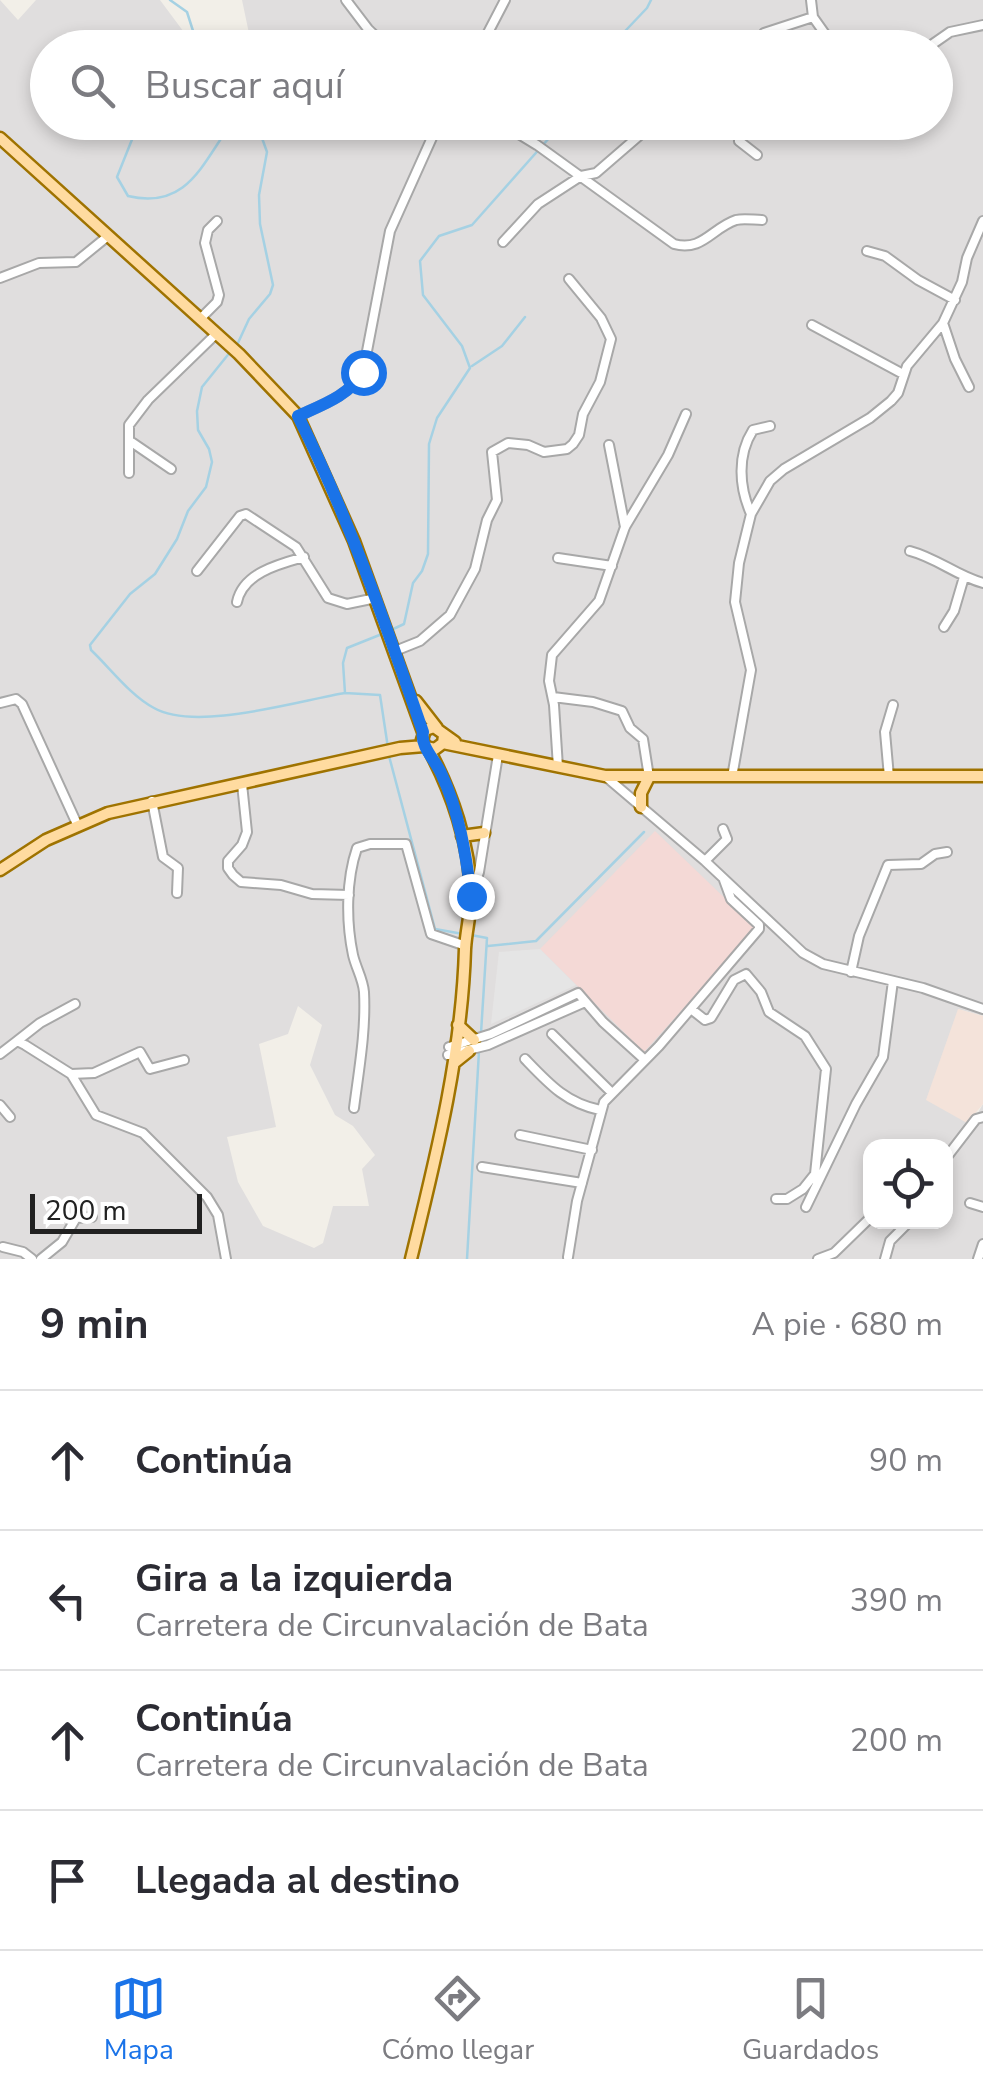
<!DOCTYPE html>
<html lang="es">
<meta charset="utf-8">
<style>
:root{--surface:#fff;--page:#f7f7f7;--text:#2b2b33;--muted:#7c7c81;--line:#e1e1e2;--accent:#1a73e8}
body{margin:0;font-family:"Nunito Sans",sans-serif;background:var(--page);color:var(--text)}
.controls{position:absolute;right:30px;bottom:30px;display:grid;overflow:hidden;border-radius:20px;box-shadow:0 5px 15px #0003}
.controls button{width:90px;height:90px;display:grid;place-items:center;padding:0;border:0;border-bottom:2px solid var(--line);background:var(--surface);color:var(--text);font:50px sans-serif}
.scale{position:absolute;left:30px;bottom:25px;width:172px;box-sizing:border-box;padding-left:10px;border:5px solid #212121;border-top:0;font-size:28px;line-height:35px;white-space:nowrap;color:#212121;-webkit-text-stroke:8px #fff;paint-order:stroke}
.stop{position:absolute;width:30px;height:30px;margin:-22px;border:8px solid #1a73e8;border-radius:50%;background:#fff}
.stop.end{background:#1a73e8;border-color:#fff;box-shadow:0 2px 10px #0008}
.list{margin:0;padding:0;list-style:none}
h2{display:flex;justify-content:space-between;align-items:center;height:130px;margin:0;padding:0 40px;font-size:42px}
h2 small{font-size:32px;font-weight:400;color:var(--muted)}
.list li{display:grid;grid-template-columns:65px 1fr auto;gap:30px;align-items:center;box-sizing:border-box;height:140px;padding:0 40px;border-top:2px solid var(--line)}
.list b{display:block;font-size:38px;white-space:nowrap}
.list p{margin:0;font-size:32px;white-space:nowrap;color:var(--muted)}
.list em{font-size:32px;font-style:normal;color:var(--muted)}
.icon{flex:none;width:55px;height:55px;fill:none;stroke:currentColor;stroke-width:2;stroke-linecap:round;stroke-linejoin:round}
.map{position:relative;flex:none;width:983px;height:1259px;overflow:hidden}
.search{position:absolute;background:var(--surface);box-shadow:0 5px 15px #0003;left:30px;right:30px;top:30px;height:110px;display:flex;align-items:center;gap:25px;box-sizing:border-box;padding:0 35px;border-radius:55px;color:var(--muted);font-size:38px}
.sheet{height:690px;background:var(--surface)}
nav{display:flex;justify-content:space-around;align-items:center;box-sizing:border-box;height:140px;border-top:2px solid var(--line);background:var(--surface);font-size:28px;color:var(--muted)}
nav a{display:grid;justify-items:center;gap:5px}
nav .on{color:var(--accent)}
.map>svg:first-child{display:block}
.residential{fill:#e0dede;fill-rule:evenodd}
.commercial{fill:#f4d9d6}
.military{fill:#f4e3da}
.parking{fill:#e5e5e5}
.lines{fill:none;stroke-linecap:round;stroke-linejoin:round}
.stream{stroke:#a5d1e3;stroke-width:2.5}
.minor-casing{stroke:#a8a8a8;stroke-width:12}
.major-casing{stroke:#9f7300;stroke-width:15}
.minor{stroke:#fff;stroke-width:8}
.major{stroke:#ffdba0;stroke-width:10}
.route{stroke:#1a73e8;stroke-width:12}
</style>
<div class="map">
<svg width="983" height="1259" viewBox="0 0 983 1259">
<rect width="100%" height="100%" fill="#f2efe8"/>
<!-- residential -->
<path class="residential" d="M 0,0 L 18,20 L 36,0 L 160,0 L 195,47 L 48,48 L 48,122 L 936,122 L 936,48 L 242,47 L 251,43 L 242,0 L 983,0 L 983,1016 L 958,1009 L 976,1116 L 983,1104 L 983,1259 L 0,1259 ZM 298,1006 L 322,1025 L 310,1065 L 335,1115 L 353,1126 L 375,1155 L 362,1169 L 369,1206 L 333,1206 L 323,1243 L 314,1248 L 263,1226 L 238,1182 L 227,1137 L 276,1127 L 259,1044 L 288,1034 ZM 870,1146 L 946,1146 L 946,1222 L 870,1222 Z"/>
<!-- commercial -->
<path class="commercial" d="M 655,831 L 756,928 L 644,1052 L 540,949 Z"/>
<!-- military -->
<path class="military" d="M 958,1009 L 983,1016 L 983,1104 L 967,1123 L 926,1100 Z"/>
<!-- parking -->
<path class="parking" d="M 540,949 L 576,985 L 491,1024 L 499,952 Z"/>
<g class="lines">
<!-- stream -->
<path class="stream" d="M 170,0 L 187,12 L 194,34 L 183,48
M 495,31 L 521,48
M 609,48 L 647,8 L 651,0
M 139,122 L 117,177 L 128,196 C 187,210 202,164 231,124 L 247,123 L 262,138 L 267,152 L 259,195 L 260,224 L 273,285 L 270,294 L 249,319 L 237,345
M 231,351 L 202,387 L 197,411 L 198,430 L 209,449 L 212,462 L 206,487 L 188,511 L 177,539 L 155,574 L 130,594 L 90,645 L 91,650 C 111,669 130,695 154,708 C 196,732 297,701 345,693
M 472,366 L 502,346 L 525,317
M 389,631 L 404,624 L 413,583 L 422,571 L 428,554 L 429,444 L 437,418 L 470,368 L 462,346 L 423,295 L 420,261 L 439,236 L 472,225 L 550,137 L 553,122
M 382,634 L 347,648 L 343,663 L 345,693 L 380,695 L 388,748
M 389,756 L 435,929 L 463,934
M 471,935 L 487,938 L 481,1033
M 488,946 L 536,941 L 644,832
M 467,1259 L 479,1051"/>
<defs>
<path id="minor" d="M 346,0 L 368,29 L 388,48
M 811,0 L 813,17 L 835,48
M 480,48 L 505,0
M 754,48 L 764,33 L 813,17
M 927,48 L 950,32 L 983,25
M 499,122 L 537,145 L 674,244 C 702,252 712,228 736,220 C 744,218 754,220 762,220
M 743,122 L 744,130 L 739,141 L 757,155
M 503,242 L 538,204 L 581,176 L 596,173 L 655,122
M 867,251 L 885,256 L 918,280 L 955,300
M 0,278 L 39,263 L 76,262 L 108,236
M 200,319 L 217,302 L 219,295 L 205,243 L 208,230 L 217,221
M 812,325 L 903,374
M 969,387 L 955,359 L 943,323 L 962,282 L 967,258 L 983,221
M 298,416 C 322,405 349,396 363,372 L 390,231 L 439,122
M 130,441 L 171,469
M 609,445 L 625,527
M 129,459 L 129,473 L 129,425 L 148,400 L 216,334
M 751,514 C 739,487 737,455 753,430 L 770,426
M 910,551 C 937,558 957,576 983,583
M 558,558 L 612,566
M 197,571 L 240,516 L 246,514 L 296,547 L 328,598 L 347,604 L 376,598
M 237,602 C 243,573 279,564 304,557
M 944,627 L 954,611 L 964,577
M 395,651 L 420,641 L 450,615 L 475,569 L 487,520 L 497,500 L 492,452 L 508,443 L 528,445 L 544,452 L 567,449 L 573,444 L 579,435 L 583,414 L 600,382 L 611,339 L 601,318 L 569,279
M 553,697 L 593,702 L 622,711 L 630,728 L 643,739 L 649,777
M 0,703 L 16,699 L 22,704 L 77,824
M 558,767 L 554,705 L 549,681 L 552,655 L 599,601 L 625,527 L 668,455 L 686,414
M 605,776 L 705,861 L 803,953 L 823,964 L 923,988 L 983,1009
M 732,777 L 751,670 L 735,602 L 739,563 L 751,514 L 770,481 L 784,469 L 870,418 L 891,401 L 898,393 L 907,366 L 943,323
M 889,777 L 885,732 L 893,705
M 242,784 L 247,832 L 242,845 L 228,861 L 228,868 L 233,875 L 241,882 L 281,885 L 312,894 L 349,895
M 152,801 L 163,857 L 178,868 L 177,893
M 705,861 L 727,839 L 723,829
M 472,893 L 479,872 L 498,755
M 851,972 L 859,936 L 888,865 L 921,864 L 935,854 L 947,852
M 691,1009 L 705,1020 L 711,1018 L 734,980 L 746,974 L 761,992 L 769,1012 L 805,1036 L 826,1069 L 815,1174 L 803,1189 L 787,1199 L 776,1199
M 552,1034 L 612,1093
M 17,1041 L 40,1023 L 75,1004
M 449,1047 L 491,1034 L 578,993 L 603,1022 L 645,1060
M 0,1054 L 17,1041 L 25,1045 L 71,1074 L 96,1115 L 143,1133 L 207,1197 L 218,1215 L 226,1259
M 448,1055 L 488,1045 L 585,1002
M 525,1059 C 549,1084 566,1103 600,1110
M 71,1074 L 94,1073 L 140,1052 L 150,1069 L 184,1060
M 0,1105 L 10,1117
M 354,1108 C 359,1069 366,1031 364,992 C 363,979 356,968 353,955 C 346,922 346,880 357,848 L 370,844 L 406,844 L 431,934 L 466,946
M 520,1135 L 592,1150
M 946,1158 L 976,1119 L 983,1117
M 482,1167 L 582,1183
M 970,1203 L 983,1207
M 806,1207 L 856,1104 L 883,1057 L 893,981
M 3,1247 L 23,1252 L 32,1259
M 568,1257 L 577,1201 L 604,1102 L 659,1046 L 759,929 L 759,925 L 731,899 L 724,880
M 41,1259 L 62,1242 L 76,1218 L 92,1217
M 818,1259 L 834,1253 L 870,1218
M 885,1259 L 890,1241 L 909,1222
M 978,1259 L 983,1244"/>
<path id="major" d="M 0,138 L 239,354 L 298,416 L 354,541 L 423,732
M 416,701 L 437,728
M 444,736 L 443,743 L 435,749 L 426,747 L 422,740 L 425,730 L 434,727 L 455,742
M 443,743 L 605,776 L 983,776
M 641,807 L 641,793 L 649,777
M 462,836 L 484,833
M 0,870 L 46,840 L 108,813 L 400,748 L 424,746
M 458,1025 L 474,1040
M 454,1063 L 469,1051
M 411,1259 C 436,1157 462,1054 465,949 C 466,931 471,913 471,895 C 470,845 452,792 428,748"/>
</defs>
<!-- minor casing -->
<use href="#minor" class="minor-casing"/>
<!-- major casing -->
<use href="#major" class="major-casing"/>
<!-- minor -->
<use href="#minor" class="minor"/>
<!-- major -->
<use href="#major" class="major"/>
</g>
<g class="lines">
<!-- route -->
<path class="route" d="M 363,372 C 349,396 322,405 298,416 C 349,518 386,625 423,732 C 420,746 435,760 441,773 C 459,811 466,854 471,896"/>
</g>
</svg>
<div class="controls">
<button><svg class="icon" aria-label="locate" viewBox="0 0 24 24"><circle cx="12" cy="12" r="6"/><path d="M12 2v4M12 18v4M2 12h4M18 12h4"/></svg></button>
</div>
<div class="scale">200 m</div>
<div class="stop" style="left:363px;top:372px"></div>
<div class="stop end" style="left:471px;top:896px"></div>
<div class="search"><svg class="icon" aria-label="search" viewBox="0 0 24 24"><circle cx="10" cy="10" r="6"/><path d="M15 15l6 6"/></svg>Buscar aquí</div>
</div>
<section class="sheet">
<h2>9 min<small>A pie · 680 m</small></h2>
<ul class="list">
<li><svg class="icon" aria-label="ahead" viewBox="0 0 24 24"><path d="M12 20V5M6 11l6-6 6 6"/></svg><div><b>Continúa</b></div><em>90 m</em></li>
<li><svg class="icon" aria-label="left" viewBox="0 0 24 24"><path d="M17 20v-9H6M10 6l-5 5 5 5"/></svg><div><b>Gira a la izquierda</b><p>Carretera de Circunvalación de Bata</p></div><em>390 m</em></li>
<li><svg class="icon" aria-label="ahead" viewBox="0 0 24 24"><path d="M12 20V5M6 11l6-6 6 6"/></svg><div><b>Continúa</b><p>Carretera de Circunvalación de Bata</p></div><em>200 m</em></li>
<li><svg class="icon" aria-label="arrive" viewBox="0 0 24 24"><path d="M6 21V4h12l-3 4 3 4H6"/></svg><div><b>Llegada al destino</b></div></li>
</ul>
</section>
<nav>
<a class="on"><svg class="icon" aria-label="map" viewBox="0 0 24 24"><path d="M3 6l6-2 6 2 6-2v14l-6 2-6-2-6 2zM9 4v14M15 6v14"/></svg>Mapa</a>
<a><svg class="icon" aria-label="directions" viewBox="0 0 24 24"><path d="M12 3l9 9-9 9-9-9zM9 14v-3h6M13 9l2 2-2 2"/></svg>Cómo llegar</a>
<a><svg class="icon" aria-label="saved" viewBox="0 0 24 24"><path d="M7 4h10v16l-5-4-5 4z"/></svg>Guardados</a>
</nav>
